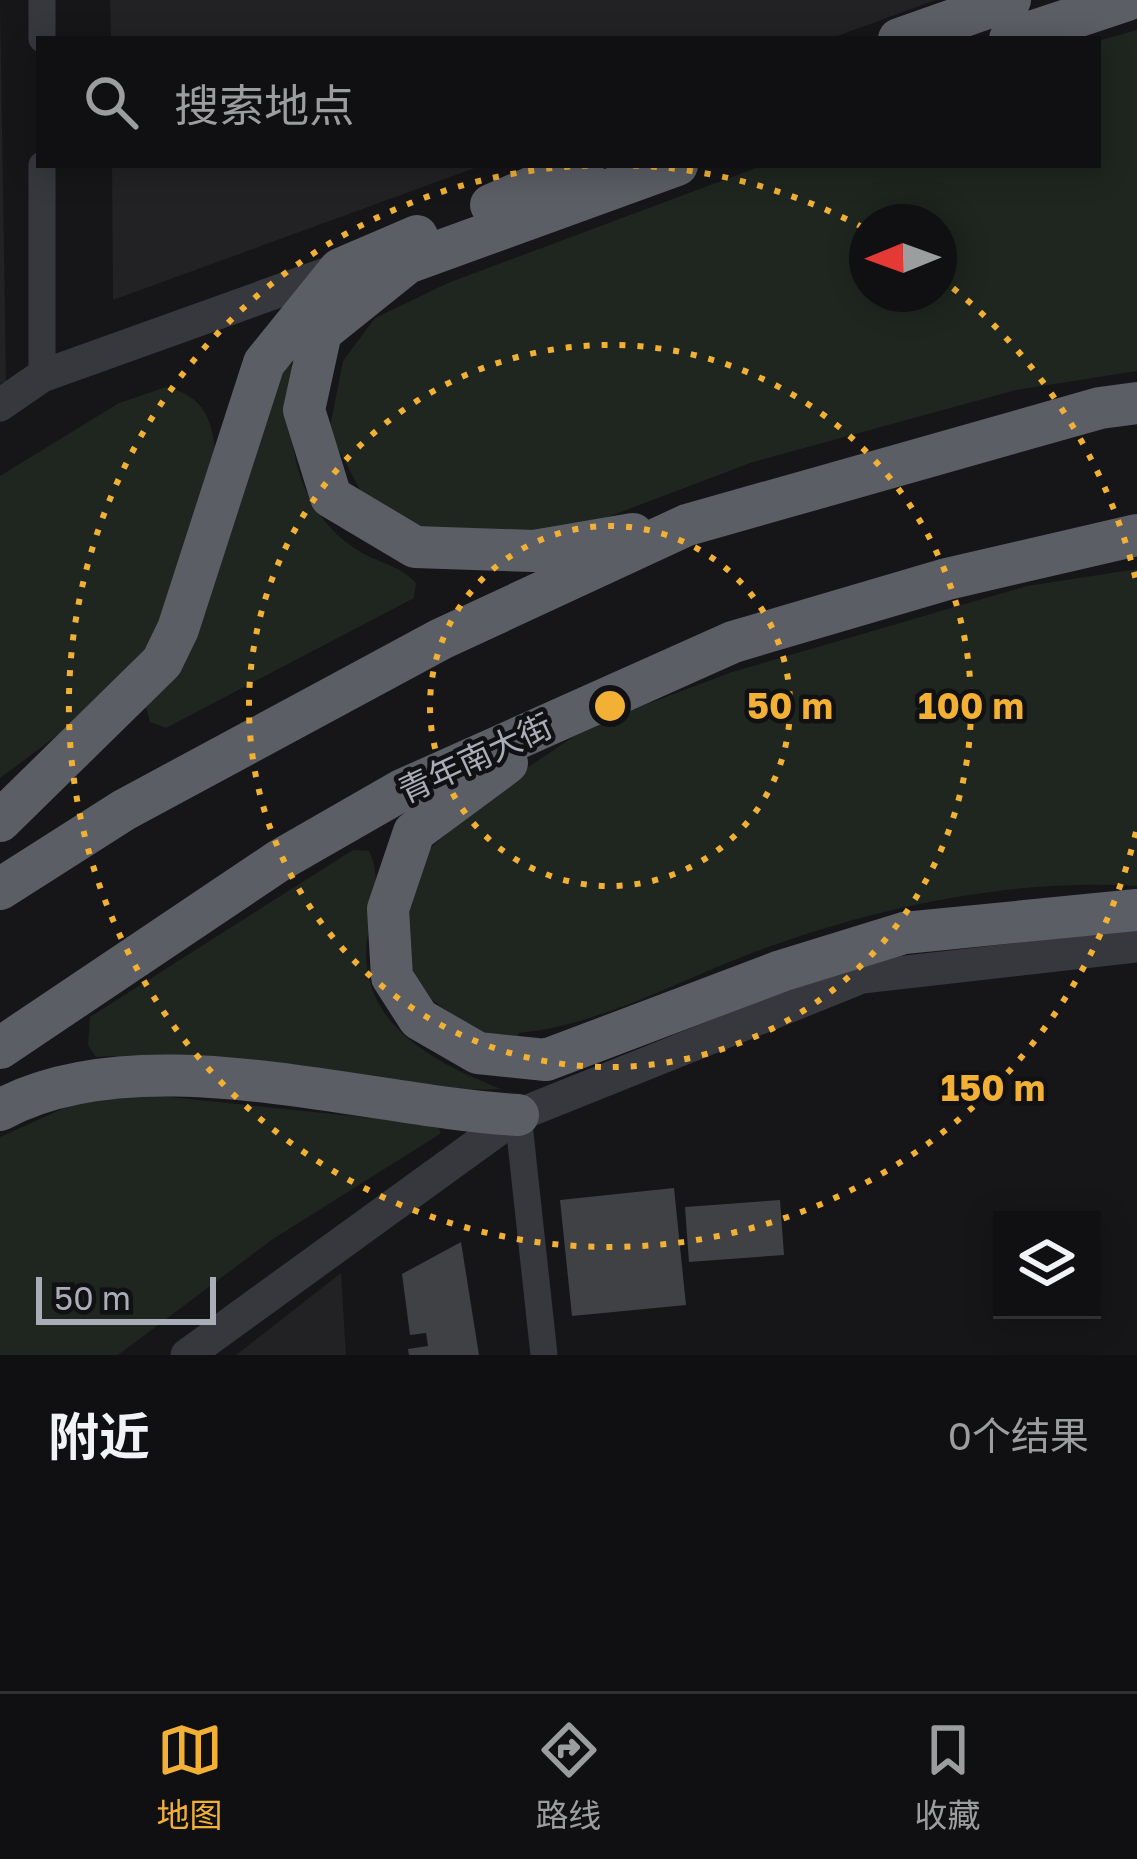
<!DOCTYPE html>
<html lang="zh">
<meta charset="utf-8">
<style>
:root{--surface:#101012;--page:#1e1e20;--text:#f1f3f6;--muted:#9c9d9f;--line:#303032;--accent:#f2b134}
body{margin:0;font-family:"Golos Text","Noto Sans SC",sans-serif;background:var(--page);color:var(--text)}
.controls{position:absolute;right:36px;bottom:36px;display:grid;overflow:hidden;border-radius:0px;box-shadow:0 6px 30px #0003}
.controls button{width:108px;height:108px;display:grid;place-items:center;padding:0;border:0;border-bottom:3px solid var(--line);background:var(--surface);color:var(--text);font:60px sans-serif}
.compass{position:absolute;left:849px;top:204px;width:108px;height:108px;border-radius:50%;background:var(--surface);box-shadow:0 6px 30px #0003;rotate:269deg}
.scale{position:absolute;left:36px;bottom:30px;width:180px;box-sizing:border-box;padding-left:12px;border:6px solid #a8adb8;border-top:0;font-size:33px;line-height:42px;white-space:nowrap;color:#a8adb8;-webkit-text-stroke:9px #111113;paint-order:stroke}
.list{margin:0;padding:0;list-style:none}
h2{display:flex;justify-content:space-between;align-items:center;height:156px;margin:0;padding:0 48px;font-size:51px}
h2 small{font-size:39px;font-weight:400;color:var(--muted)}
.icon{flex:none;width:66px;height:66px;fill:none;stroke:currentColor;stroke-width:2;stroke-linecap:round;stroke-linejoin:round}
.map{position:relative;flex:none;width:1137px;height:1355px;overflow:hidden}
.search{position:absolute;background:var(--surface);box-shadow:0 6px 30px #0003;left:36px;right:36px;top:36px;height:132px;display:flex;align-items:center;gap:30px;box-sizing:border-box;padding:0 42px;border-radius:0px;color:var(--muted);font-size:45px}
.sheet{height:336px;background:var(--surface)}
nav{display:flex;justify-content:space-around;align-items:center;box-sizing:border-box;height:168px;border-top:3px solid var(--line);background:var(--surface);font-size:33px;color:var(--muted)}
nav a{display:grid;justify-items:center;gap:6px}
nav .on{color:var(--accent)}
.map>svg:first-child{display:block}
.built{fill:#222225}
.green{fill:#1e261f;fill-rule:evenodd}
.building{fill:#404145}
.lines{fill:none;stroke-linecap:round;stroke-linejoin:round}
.minor{stroke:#37383d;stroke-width:27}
.tertiary{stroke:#37383d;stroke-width:33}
.trunk{stroke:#5b5e65;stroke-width:42}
.ring{fill:none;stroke:#f2b134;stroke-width:6;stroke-dasharray:6 12}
.labels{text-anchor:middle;stroke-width:9;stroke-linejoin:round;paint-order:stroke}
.street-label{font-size:33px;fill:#a8adb8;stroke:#111113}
.centre{fill:#f2b134;stroke:#111113;stroke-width:6}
.ring-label{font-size:36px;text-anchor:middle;font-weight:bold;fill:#f2b134;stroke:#111113;stroke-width:9;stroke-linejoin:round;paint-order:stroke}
</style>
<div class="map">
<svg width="1137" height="1355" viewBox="0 0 1137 1355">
<rect width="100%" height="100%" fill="#161618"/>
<!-- built -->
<path class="built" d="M 0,0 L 6,381 L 0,384 Z
M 110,0 L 936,0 L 829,39 L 111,39 Z
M 112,165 L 483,165 L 113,300 Z
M 341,1273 L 346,1355 L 236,1355 Z"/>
<!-- green -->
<path class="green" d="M 1137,30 L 1137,371 L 1016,390 L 753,462 L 576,529 L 430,536 L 364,497 L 329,432 L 343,361 L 375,318 L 448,283 L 764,165 L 1098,165 L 1098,41 ZM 867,222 L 939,222 L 939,294 L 867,294 Z
M 286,361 L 294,368 C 284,435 294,511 359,551 C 378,563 400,565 416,583 L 414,598 L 166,728 L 150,722 L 146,707 Z
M 166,387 C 201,396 211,414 215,449 L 157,639 L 70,726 L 0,778 L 0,476 L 119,403 Z
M 1137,569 L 1137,886 C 1010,878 871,908 752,953 C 676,982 600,1025 519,1033 L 518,1042 L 468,1027 L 431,999 L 412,969 L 406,910 L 426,852 L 506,782 L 591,725 L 732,672 L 1027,586 Z
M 353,850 L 369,851 C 382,878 373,904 368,933 C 353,1022 433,1062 501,1089 C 365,1095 232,1048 96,1057 L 88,1045 L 90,1017 Z
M 141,1094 L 439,1125 L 440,1134 L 273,1239 L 118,1355 L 0,1355 L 0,1137 L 82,1100 Z"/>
<!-- building -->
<path class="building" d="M 674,1188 L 686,1305 L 572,1316 L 560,1200 Z
M 780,1200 L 784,1255 L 689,1262 L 685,1207 Z
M 461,1242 L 479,1355 L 409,1355 L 408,1349 L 428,1346 L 426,1333 L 410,1335 L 402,1274 Z"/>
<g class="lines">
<!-- minor -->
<path class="minor" d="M 42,0 L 42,39
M 42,165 L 42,376
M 518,1115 L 544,1355"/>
<!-- tertiary -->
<path class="tertiary" d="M 0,405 L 42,376 L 340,269
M 187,1355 L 518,1115 L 862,977 L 1137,946"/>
<!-- trunk -->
<path class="trunk" d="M 899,39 L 1010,0
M 1010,39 L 1127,0
M 491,205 L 583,165
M 633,534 L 534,551 L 415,547 L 331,497 L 304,410 L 321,332 L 407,263 L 677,165
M 507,763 L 414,832 L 388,909 L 392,977 L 419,1019 L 478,1053 L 546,1060 L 781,971 L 904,933 L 1137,910
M 0,821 L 162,662 L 178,629 L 264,363 L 340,269 L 417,236
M 0,889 L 124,810 L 441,639 L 687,525 L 1100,408 L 1137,403
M 0,1048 L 280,860 L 402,790 L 733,642 L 947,579 L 1137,535
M 0,1110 C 140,1034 363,1106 518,1115"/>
</g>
<!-- distance rings -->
<g class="ring">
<circle cx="610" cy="706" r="180"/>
<circle cx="610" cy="706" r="361"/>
<path d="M1136 832A541 541 0 1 1 605 165M615 165A541 541 0 0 1 864 228M939 277A541 541 0 0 1 1136 580"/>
</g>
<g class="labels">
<!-- street labels -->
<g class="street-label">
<text transform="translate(475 758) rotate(-25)" y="12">青年南大街</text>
</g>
</g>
<circle cx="610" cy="706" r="18" class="centre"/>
<g class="ring-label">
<text x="790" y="719">50 m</text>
<text x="971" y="719">100 m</text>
<text x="993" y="1101">150 m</text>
</g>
</svg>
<div class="controls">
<button><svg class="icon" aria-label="layers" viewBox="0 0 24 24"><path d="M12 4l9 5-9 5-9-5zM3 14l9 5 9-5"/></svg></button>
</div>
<svg class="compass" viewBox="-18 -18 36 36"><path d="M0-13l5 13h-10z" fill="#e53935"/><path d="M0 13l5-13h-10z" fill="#9c9d9f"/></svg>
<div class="scale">50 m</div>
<div class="search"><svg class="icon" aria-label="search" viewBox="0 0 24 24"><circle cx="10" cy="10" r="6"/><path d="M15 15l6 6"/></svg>搜索地点</div>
</div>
<section class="sheet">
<h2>附近<small>0个结果</small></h2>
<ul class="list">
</ul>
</section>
<nav>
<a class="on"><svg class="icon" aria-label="map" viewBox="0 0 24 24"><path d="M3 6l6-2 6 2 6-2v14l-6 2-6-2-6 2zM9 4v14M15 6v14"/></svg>地图</a>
<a><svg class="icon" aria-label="directions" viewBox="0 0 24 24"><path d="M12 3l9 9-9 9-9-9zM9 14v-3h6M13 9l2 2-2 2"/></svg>路线</a>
<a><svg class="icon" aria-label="saved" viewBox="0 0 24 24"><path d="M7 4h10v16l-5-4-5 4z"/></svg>收藏</a>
</nav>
